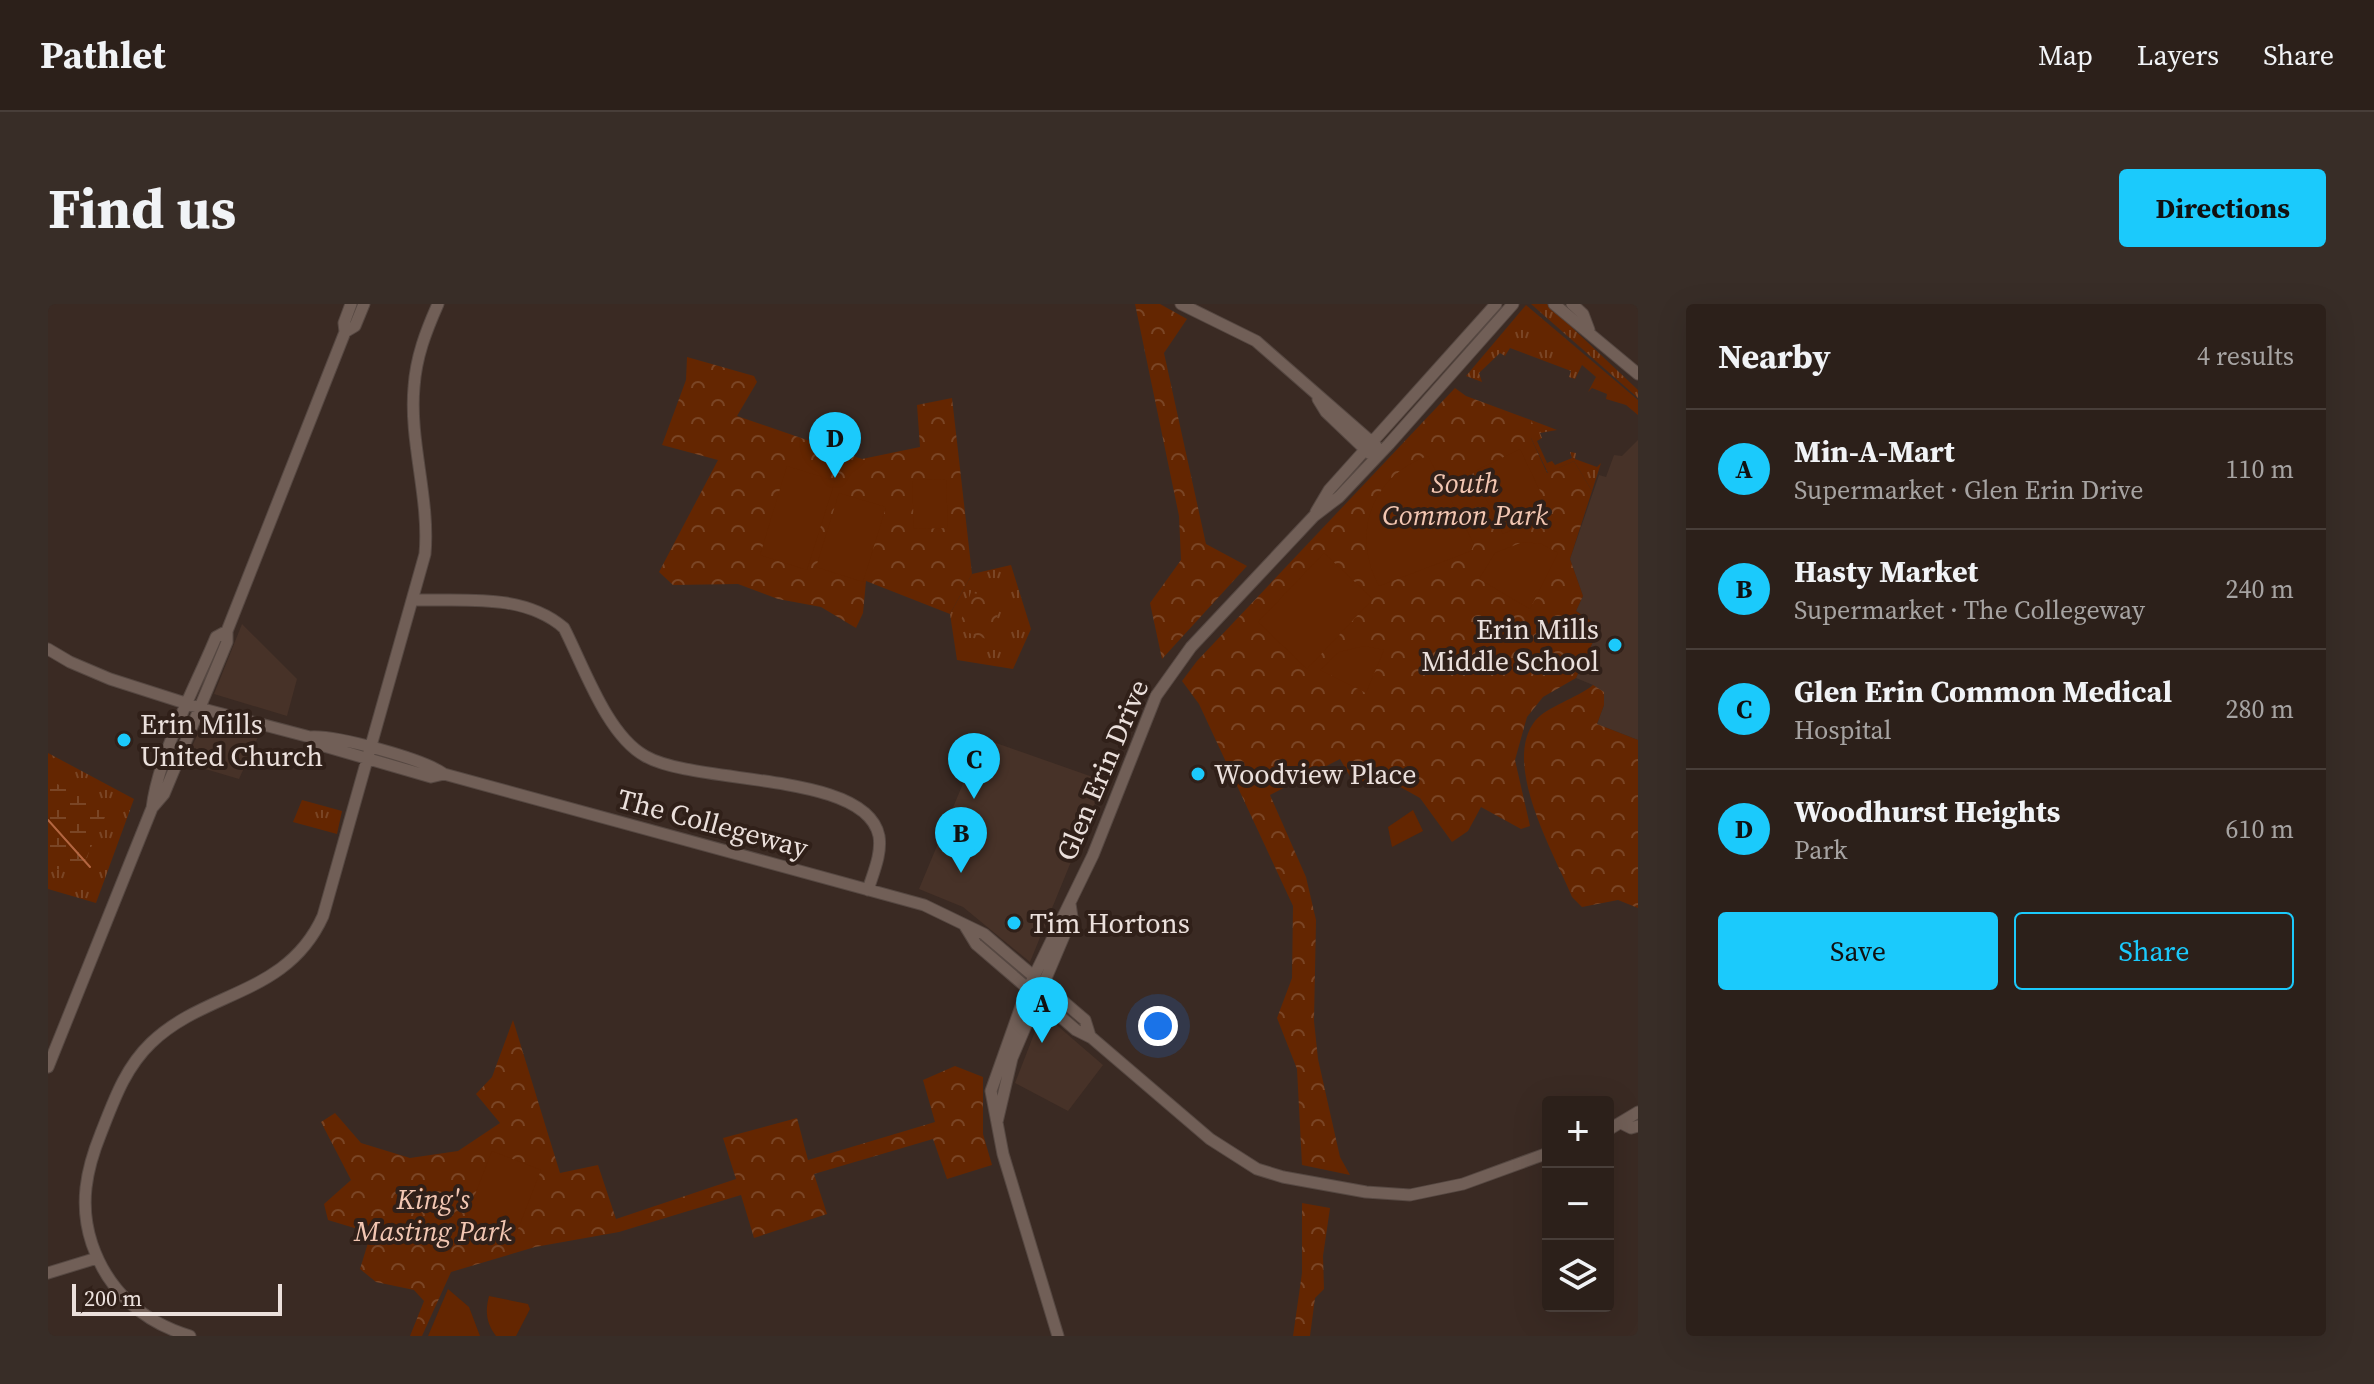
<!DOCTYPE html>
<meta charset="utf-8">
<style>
:root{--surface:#2c201a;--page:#382d27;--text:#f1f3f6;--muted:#a6a3a2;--line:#483e39;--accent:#1bcafc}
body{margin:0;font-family:"Source Serif 4",serif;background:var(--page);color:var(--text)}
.controls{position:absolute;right:24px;bottom:24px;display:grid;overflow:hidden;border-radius:8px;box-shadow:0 8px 32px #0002}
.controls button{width:72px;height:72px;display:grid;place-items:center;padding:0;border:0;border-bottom:2px solid var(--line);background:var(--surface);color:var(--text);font:40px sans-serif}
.scale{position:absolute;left:24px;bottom:20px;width:210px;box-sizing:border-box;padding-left:8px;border:4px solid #ebe0dc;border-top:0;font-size:22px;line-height:28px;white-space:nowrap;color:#ebe0dc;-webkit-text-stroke:6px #302019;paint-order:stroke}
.you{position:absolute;left:1110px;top:722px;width:28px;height:28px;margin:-20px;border:6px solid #fff;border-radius:50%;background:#1a73e8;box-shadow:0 0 0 12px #1a73e833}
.badge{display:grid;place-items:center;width:52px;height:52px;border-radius:50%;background:var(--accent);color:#111;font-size:26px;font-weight:700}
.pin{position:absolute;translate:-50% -66px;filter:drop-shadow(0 2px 4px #0008)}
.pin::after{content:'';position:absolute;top:42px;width:28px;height:24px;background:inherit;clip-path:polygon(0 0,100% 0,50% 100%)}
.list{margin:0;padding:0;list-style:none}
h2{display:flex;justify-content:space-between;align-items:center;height:104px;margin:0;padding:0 32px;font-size:34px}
h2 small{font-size:26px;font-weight:400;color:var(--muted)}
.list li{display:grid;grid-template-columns:52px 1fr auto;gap:24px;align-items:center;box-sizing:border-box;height:120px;padding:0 32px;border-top:2px solid var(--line)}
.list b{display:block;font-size:30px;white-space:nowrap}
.list p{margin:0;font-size:26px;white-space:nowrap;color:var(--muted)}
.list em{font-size:26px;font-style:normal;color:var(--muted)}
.actions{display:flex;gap:16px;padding:24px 32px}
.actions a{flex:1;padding:18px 0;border:2px solid var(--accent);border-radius:8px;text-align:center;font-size:28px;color:var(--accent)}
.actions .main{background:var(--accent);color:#111}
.icon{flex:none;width:44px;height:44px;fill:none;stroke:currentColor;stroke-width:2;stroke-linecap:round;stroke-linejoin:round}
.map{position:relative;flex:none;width:1590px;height:1032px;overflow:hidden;border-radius:8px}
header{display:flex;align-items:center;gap:48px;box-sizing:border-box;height:112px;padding:0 40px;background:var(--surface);border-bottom:2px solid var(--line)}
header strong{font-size:38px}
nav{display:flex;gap:44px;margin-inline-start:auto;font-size:28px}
.intro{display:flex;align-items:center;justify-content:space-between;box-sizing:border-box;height:192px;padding:0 48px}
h1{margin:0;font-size:56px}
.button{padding:20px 36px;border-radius:8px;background:var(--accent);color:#111;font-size:28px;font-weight:700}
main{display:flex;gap:48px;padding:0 48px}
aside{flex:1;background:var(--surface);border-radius:8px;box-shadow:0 8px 32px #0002}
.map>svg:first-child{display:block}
.built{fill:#473228}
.grass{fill:url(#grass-tufts)}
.forest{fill:url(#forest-crowns)}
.wetland{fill:url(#wetland-marsh)}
.garden{fill:#642601}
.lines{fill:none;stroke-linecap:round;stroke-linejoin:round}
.stream{stroke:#b46641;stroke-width:2}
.secondary-casing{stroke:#564842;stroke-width:13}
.secondary{stroke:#715f57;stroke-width:11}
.poi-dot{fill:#1bcafc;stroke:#302019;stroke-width:3}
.labels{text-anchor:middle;stroke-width:8;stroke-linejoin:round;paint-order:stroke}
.park-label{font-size:28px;font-style:italic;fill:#f2c6b2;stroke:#302019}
.poi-label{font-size:28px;fill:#ebe0dc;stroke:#302019;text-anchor:start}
.street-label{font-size:28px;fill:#ebe0dc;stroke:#302019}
</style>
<header>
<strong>Pathlet</strong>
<nav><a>Map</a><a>Layers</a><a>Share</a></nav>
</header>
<div class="intro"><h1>Find us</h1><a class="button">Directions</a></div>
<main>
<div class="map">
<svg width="1590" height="1032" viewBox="0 0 1590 1032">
<defs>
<pattern id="grass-tufts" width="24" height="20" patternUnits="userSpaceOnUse" patternTransform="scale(2)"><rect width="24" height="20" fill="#642601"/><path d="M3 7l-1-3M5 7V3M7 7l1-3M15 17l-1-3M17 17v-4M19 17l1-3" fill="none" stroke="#7a4525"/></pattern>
<pattern id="forest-crowns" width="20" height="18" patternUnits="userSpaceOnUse" patternTransform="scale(2)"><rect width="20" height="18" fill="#642601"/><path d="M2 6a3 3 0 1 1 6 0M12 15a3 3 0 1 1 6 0" fill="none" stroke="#7a4525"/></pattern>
<pattern id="wetland-marsh" width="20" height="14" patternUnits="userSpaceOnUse" patternTransform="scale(2)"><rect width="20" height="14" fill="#642601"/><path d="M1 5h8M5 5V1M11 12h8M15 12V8" fill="none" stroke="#7a4525"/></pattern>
</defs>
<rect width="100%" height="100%" fill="#3a2a23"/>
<!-- built -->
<path class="built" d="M 1590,136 L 1590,436 L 1549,420 L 1556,401 L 1545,381 L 1528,374 L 1552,323 L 1528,307 L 1535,292 L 1522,255 L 1551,171 L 1558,173 L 1566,151 L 1574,152 Z
M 194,320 L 249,375 L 239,412 L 166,390 Z
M 154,420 L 210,433 L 191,475 L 137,459 Z
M 934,434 L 1056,477 L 982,658 L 915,603 L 871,585 Z
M 997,711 L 1055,761 L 1020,807 L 967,779 L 993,712 Z"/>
<!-- grass -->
<path class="grass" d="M 1483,0 L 1499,0 L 1590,86 L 1590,94 Z
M 1478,1 L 1590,96 L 1590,111 L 1578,101 L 1558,95 L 1559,90 L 1544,84 L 1540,88 L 1548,73 L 1534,61 L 1527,75 L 1521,73 L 1523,67 L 1462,44 L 1457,52 L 1452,49 L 1431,69 L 1434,78 L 1418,72 Z
M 1483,116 L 1509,126 L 1492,129 L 1494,134 L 1489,137 L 1499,159 L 1504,157 L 1507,161 L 1524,154 L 1522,148 L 1528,149 L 1527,155 L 1549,163 L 1553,159 L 1544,187 L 1526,157 L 1500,169 L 1483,134 Z
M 963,261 L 983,325 L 965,365 L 909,356 L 902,310 L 924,270 Z
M 0,449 L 86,495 L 48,599 L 0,585 Z
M 254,496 L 294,507 L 289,530 L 245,518 Z"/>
<!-- forest -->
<path class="forest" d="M 1087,0 L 1112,0 L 1139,15 L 1116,49 L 1158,240 L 1199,262 L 1114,355 L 1102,299 L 1133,256 L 1131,212 Z
M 639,53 L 706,72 L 709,78 L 689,112 L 814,155 L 872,143 L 869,101 L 904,94 L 924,270 L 902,310 L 818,277 L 815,309 L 808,324 L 773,303 L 730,295 L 690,280 L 625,281 L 611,268 L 670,156 L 614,141 L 638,76 Z
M 1407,84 L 1418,92 L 1483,116 L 1490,130 L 1483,134 L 1499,169 L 1526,157 L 1544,187 L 1522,255 L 1535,292 L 1528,307 L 1552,323 L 1528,374 L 1495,393 L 1479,413 L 1467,456 L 1482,522 L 1473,525 L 1433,503 L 1420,527 L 1404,538 L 1372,494 L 1331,471 L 1307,481 L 1292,455 L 1222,491 L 1258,573 L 1268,616 L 1266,717 L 1270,755 L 1292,853 L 1302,871 L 1254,861 L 1249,765 L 1229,714 L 1244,674 L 1245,602 L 1151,400 L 1134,377 L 1149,357 Z
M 923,288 L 954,299 L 941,336 L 910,325 Z
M 1545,381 L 1556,388 L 1556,401 L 1549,420 L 1590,436 L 1590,604 L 1570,596 L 1534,603 L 1524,593 C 1507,551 1453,460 1487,417 C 1498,403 1529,394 1545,381 Z
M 465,716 L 512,869 L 550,861 L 568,915 L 688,875 L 675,834 L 749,814 L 760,856 L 887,818 L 875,776 L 907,762 L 935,773 L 935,830 L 944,861 L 899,875 L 885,835 L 766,870 L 779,910 L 706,934 L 693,891 L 571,928 L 487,943 L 403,968 L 374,1032 L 362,1032 L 376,997 L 366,986 L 328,978 L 312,965 L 323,929 L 280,916 L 276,900 L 303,876 L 273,818 L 287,809 L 313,839 L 362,854 L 410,847 L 452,819 L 428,790 L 444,773 Z
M 1254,899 L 1282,904 L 1275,952 L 1276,985 L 1267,994 L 1262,1032 L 1245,1032 L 1254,969 Z"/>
<!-- wetland -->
<path class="wetland" d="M 0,475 L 48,501 L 57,513 L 35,561 L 26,569 L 0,563 Z"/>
<!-- garden -->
<path class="garden" d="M 1472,145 L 1502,208 L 1455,230 L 1425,168 Z
M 1380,152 L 1426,240 L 1423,247 L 1331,282 C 1303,230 1323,172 1380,152 Z
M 739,162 L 787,177 L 759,266 L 712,251 Z
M 898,175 L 900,224 L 866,225 L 864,176 Z
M 791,189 L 838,203 L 815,278 L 768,263 Z
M 1475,238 L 1494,240 L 1510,249 L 1482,305 L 1431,275 L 1447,249 Z
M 1276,249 L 1325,295 L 1259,365 L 1210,318 Z
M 1316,342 L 1336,346 L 1318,389 L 1272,366 L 1291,348 Z
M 1365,506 L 1375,527 L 1344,543 L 1340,523 Z
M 444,847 L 493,866 L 463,943 L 414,924 Z
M 400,985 L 421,1003 L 432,1032 L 380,1032 Z
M 441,992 L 480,1000 L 482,1005 L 468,1032 L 448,1032 C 438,1019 437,1007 441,992 Z"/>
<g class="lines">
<!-- stream -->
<path class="stream" d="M 0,516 L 42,563"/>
<defs>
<path id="secondary" d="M 1133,0 L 1208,37 L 1328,142
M 1506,0 L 1590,70
M 1524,0 L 1535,10 L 1541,26
M 297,28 L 307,22 L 316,0
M 1270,95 L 1278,108 L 1321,149
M 1268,208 L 1281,186 L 1448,0
M 365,296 C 416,297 476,289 516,324 C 536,363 559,431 597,452 C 649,482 818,467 831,532 C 834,550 825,569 820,586
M 0,345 L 22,358 L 62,375 L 159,406 L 262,433 L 276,442 L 383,473 L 396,470
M 262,433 C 288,431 375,455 396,470 L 876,601 L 936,630 L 1037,716 L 1042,732
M 104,504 L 116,490 L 179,338 L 179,327 L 297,28 L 296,19 L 303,0
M 917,622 L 928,640 L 1028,726 L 1044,734 L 1162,835 L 1209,865 L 1235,873 L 1318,888 L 1362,891 L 1415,880 L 1500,849
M 0,763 L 104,504 C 111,449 147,384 168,333 L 179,327
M 949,818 L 964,754 L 1024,613 L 1022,600
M 1575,820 L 1583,824 L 1590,822
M 1560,826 L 1590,808
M 0,969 L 49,954
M 142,1032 C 95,1018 60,987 44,940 C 31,901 38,866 53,829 C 66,796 77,764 103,739 C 158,686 239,692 275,612 L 377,250 C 382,194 361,138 366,83 C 368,53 378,27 390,0
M 1010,1032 L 955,850 L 943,787 L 977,691 L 1045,551 L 1108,392 L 1143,343 L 1266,212 L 1291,193 L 1341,140 L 1465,0"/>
</defs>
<!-- secondary casing -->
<use href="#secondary" class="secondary-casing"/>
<!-- secondary -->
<use href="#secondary" class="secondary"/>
</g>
<!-- markers -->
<g class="poi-dot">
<circle cx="1567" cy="341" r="8"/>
<circle cx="76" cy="436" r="8"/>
<circle cx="1150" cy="470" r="8"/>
<circle cx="966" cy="619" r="8"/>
</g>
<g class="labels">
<!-- park labels -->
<g class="park-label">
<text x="1417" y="189">South<tspan x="1417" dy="32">Common Park</tspan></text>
<text x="385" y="905">King's<tspan x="385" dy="32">Masting Park</tspan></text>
</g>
<!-- poi labels -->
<g class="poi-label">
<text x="1551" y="335" text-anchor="end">Erin Mills<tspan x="1551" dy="32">Middle School</tspan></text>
<text x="92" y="430">Erin Mills<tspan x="92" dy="32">United Church</tspan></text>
<text x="1166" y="480">Woodview Place</text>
<text x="982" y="629">Tim Hortons</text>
</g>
<!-- street labels -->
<g class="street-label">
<text transform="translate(1054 466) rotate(-67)" y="10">Glen Erin Drive</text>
<text transform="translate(665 519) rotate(15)" y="10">The Collegeway</text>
</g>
</g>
</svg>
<div class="controls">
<button>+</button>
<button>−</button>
<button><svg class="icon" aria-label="layers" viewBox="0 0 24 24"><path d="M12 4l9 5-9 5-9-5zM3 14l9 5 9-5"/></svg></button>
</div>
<div class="scale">200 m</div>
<div class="you"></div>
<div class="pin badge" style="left:994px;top:739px">A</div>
<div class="pin badge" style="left:913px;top:569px">B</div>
<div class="pin badge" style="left:926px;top:495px">C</div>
<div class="pin badge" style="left:787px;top:174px">D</div>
</div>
<aside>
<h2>Nearby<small>4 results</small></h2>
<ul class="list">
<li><span class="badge">A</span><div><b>Min-A-Mart</b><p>Supermarket · Glen Erin Drive</p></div><em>110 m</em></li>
<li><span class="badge">B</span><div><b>Hasty Market</b><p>Supermarket · The Collegeway</p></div><em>240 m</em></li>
<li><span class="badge">C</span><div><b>Glen Erin Common Medical</b><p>Hospital</p></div><em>280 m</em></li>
<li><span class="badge">D</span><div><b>Woodhurst Heights</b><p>Park</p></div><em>610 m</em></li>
</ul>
<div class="actions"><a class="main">Save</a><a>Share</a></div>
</aside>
</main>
